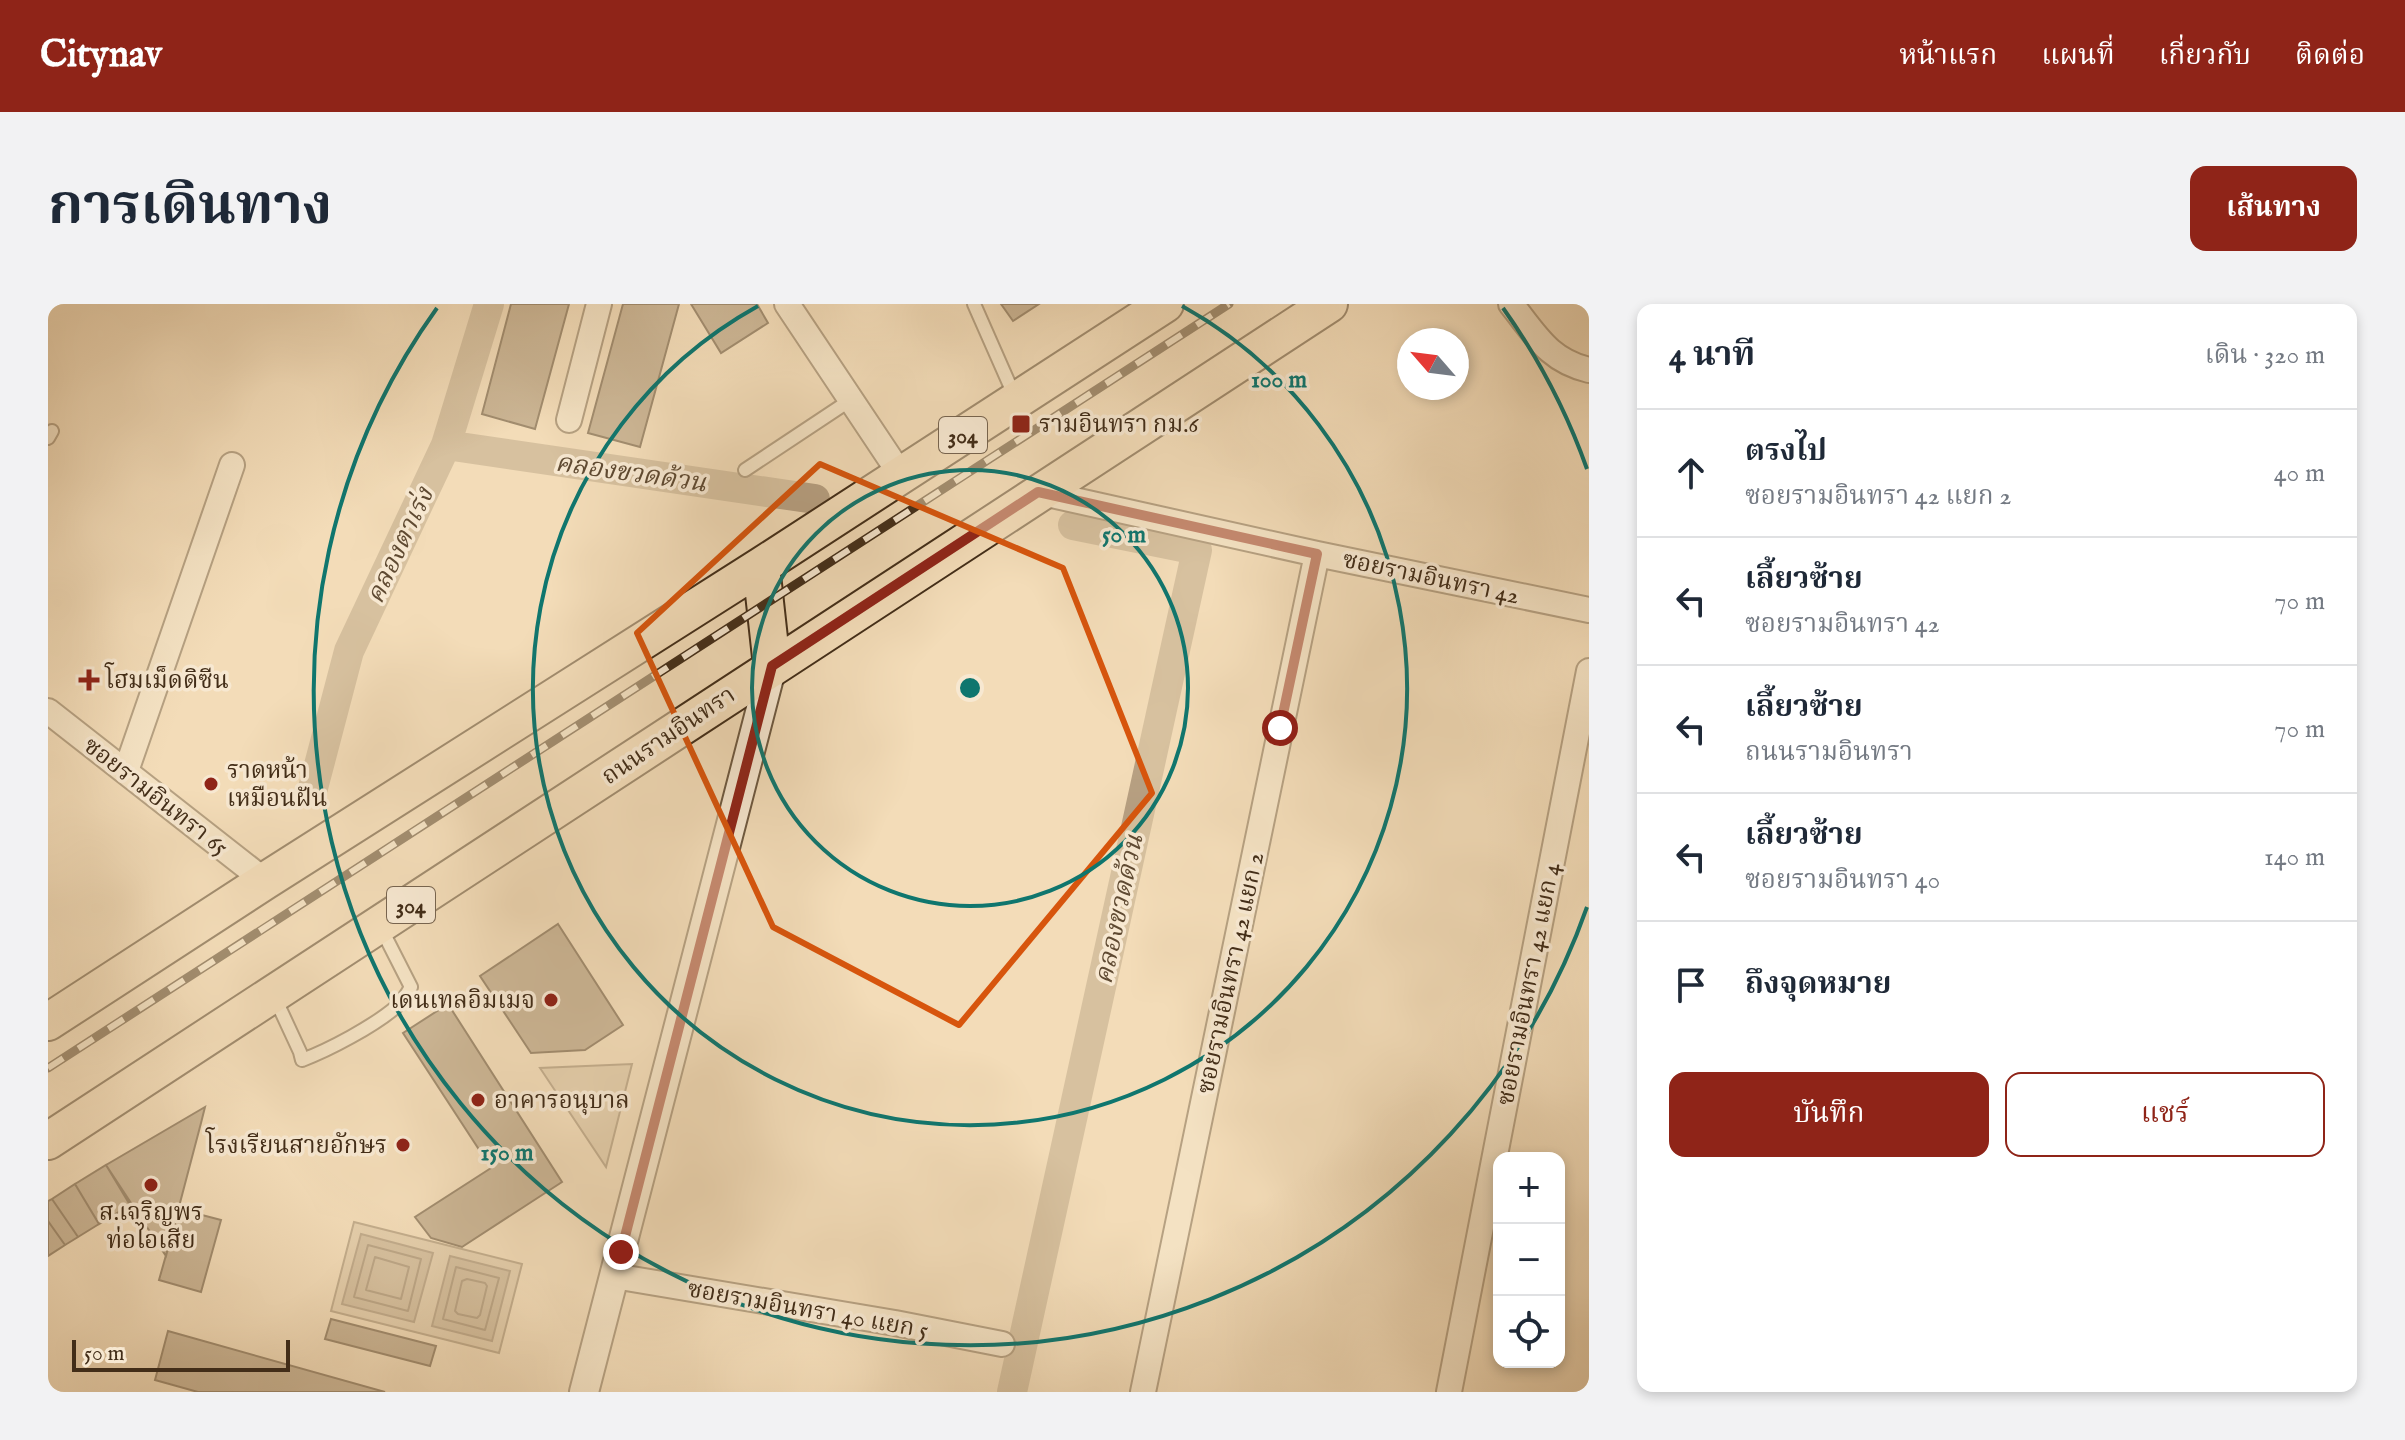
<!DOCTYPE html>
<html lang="th">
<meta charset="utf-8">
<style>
:root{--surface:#fff;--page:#f2f2f3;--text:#1f2937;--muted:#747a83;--line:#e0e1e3;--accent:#8f2418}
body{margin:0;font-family:"IM FELL English","Noto Serif Thai",serif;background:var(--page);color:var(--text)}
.controls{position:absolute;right:24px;bottom:24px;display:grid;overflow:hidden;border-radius:16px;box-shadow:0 4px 12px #0003}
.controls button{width:72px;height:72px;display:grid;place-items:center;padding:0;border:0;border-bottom:2px solid var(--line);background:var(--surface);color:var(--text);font:40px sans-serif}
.compass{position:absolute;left:1349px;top:24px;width:72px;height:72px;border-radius:50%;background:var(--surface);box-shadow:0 4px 12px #0003;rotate:298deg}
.scale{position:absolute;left:24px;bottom:20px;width:218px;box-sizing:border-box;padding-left:8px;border:4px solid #422d18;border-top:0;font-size:22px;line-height:28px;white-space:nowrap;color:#422d18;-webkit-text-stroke:6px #f7e8d1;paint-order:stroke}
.stop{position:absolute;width:24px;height:24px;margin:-18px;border:6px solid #8f2418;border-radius:50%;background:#fff}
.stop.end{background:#8f2418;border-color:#fff;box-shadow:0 2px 8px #0008}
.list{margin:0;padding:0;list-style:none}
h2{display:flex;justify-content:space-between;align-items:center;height:104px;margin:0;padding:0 32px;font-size:34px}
h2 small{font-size:26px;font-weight:400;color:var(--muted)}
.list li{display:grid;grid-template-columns:52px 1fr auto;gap:24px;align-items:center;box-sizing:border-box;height:128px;padding:0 32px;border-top:2px solid var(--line)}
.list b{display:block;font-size:30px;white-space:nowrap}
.list p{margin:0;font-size:26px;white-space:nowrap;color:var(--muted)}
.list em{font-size:26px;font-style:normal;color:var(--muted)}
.actions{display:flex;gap:16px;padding:24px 32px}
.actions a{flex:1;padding:18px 0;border:2px solid var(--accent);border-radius:16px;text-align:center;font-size:28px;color:var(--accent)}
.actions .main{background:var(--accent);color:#fff}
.icon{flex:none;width:44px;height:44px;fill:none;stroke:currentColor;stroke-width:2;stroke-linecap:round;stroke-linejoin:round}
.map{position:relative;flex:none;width:1541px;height:1088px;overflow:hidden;border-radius:16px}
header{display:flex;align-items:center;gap:48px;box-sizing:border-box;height:112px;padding:0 40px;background:var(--accent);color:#fff}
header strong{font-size:38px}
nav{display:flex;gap:44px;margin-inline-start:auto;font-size:28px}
.intro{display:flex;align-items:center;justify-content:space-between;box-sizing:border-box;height:192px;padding:0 48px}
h1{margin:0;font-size:56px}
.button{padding:20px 36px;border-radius:16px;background:var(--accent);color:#fff;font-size:28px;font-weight:700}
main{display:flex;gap:48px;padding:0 48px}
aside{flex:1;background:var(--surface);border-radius:16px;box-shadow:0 4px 12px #0003}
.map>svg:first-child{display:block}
.green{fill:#d5be9d;stroke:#8c765a;stroke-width:2}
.water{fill:#b7a082;stroke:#887258;stroke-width:2}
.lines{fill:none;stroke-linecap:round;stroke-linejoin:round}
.shore{stroke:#7c664d;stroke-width:2}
.canal{stroke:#b7a082;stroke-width:30}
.building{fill:#9e886b;stroke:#422d18;stroke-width:2}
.service-casing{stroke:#6e5940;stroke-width:16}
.minor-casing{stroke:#6e5940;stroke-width:28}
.tertiary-casing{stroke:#6e5940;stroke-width:32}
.primary-casing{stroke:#422d18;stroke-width:40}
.service{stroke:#f7e8d1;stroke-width:12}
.minor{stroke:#f7e8d1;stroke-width:24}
.tertiary{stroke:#f7e8d1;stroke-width:28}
.primary{stroke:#f3dcb8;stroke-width:36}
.rail-casing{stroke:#422d18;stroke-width:9}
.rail{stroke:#f7e8d1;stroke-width:6;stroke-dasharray:18;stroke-linecap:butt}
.route{stroke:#8f2418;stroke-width:10}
.marked{fill:none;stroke:#d7550d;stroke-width:6;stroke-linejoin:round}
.ring{fill:none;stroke:#0f766e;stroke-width:4}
.poi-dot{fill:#8f2418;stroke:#f7e8d1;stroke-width:3}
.labels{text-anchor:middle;stroke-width:7;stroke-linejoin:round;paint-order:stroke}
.shield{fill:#f7e8d1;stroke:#786550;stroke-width:2}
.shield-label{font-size:22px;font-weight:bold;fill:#422d18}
.poi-label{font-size:24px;fill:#422d18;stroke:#f7e8d1;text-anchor:start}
.street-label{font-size:24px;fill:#422d18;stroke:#f7e8d1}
.water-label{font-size:26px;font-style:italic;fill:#5f4a32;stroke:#f7e8d1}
.centre{fill:#0f766e;stroke:#f7e8d1;stroke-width:4}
.ring-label{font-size:24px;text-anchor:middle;font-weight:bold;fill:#0f766e;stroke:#f7e8d1;stroke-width:7;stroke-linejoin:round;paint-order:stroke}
</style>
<header>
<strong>Citynav</strong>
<nav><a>หน้าแรก</a><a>แผนที่</a><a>เกี่ยวกับ</a><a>ติดต่อ</a></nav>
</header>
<div class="intro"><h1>การเดินทาง</h1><a class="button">เส้นทาง</a></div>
<main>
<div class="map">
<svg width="1541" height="1088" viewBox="0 0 1541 1088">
<rect width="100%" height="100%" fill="#f3dcb8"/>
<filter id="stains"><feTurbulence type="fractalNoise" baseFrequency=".0025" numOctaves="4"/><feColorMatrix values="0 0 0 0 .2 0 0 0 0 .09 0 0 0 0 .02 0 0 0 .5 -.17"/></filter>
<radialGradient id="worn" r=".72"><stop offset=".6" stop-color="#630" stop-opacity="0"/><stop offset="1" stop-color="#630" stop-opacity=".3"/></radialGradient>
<!-- green -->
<path class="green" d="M 584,760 L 558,863 L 492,764 Z
M 306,918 L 474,960 L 451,1049 L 283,1007 Z"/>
<!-- water -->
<path class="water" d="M 313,930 L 385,949 L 366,1018 L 294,1000 Z
M 402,952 L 462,967 L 444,1037 L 384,1022 Z"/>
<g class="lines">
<!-- shore -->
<path class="shore" d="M 320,941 L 373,955 L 360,1007 L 306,993 Z
M 327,953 L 361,963 L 353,995 L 318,986 Z
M 408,963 L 451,974 L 437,1026 L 395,1015 Z
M 419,975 L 437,979 L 439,982 L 432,1011 L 429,1014 L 410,1010 L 407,1007 L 414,977 Z"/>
<!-- canal -->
<path class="canal" d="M 398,141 L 767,195
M 265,484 L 301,347 L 398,141 L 441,0
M 964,1088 L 1149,246 L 1025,221"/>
</g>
<!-- building -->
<path class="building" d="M 463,0 L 521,0 L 487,125 L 434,110 Z
M 575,0 L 631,0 L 592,143 L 540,129 Z
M 643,0 L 709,0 L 720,19 L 673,49 Z
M 953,0 L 991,0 L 965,17 Z
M 510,620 L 575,721 L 537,746 L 483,749 L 432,672 Z
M 400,700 L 514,878 L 414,943 L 383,934 L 367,913 L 443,864 L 355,729 Z
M 157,803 L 153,819 L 118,952 L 58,861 Z
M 58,861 L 82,901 L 51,920 L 27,880 Z
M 27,880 L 51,920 L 30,933 L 4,895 Z
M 4,895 L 30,933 L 17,941 L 0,917 L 0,897 Z
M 131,905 L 173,916 L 153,988 L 111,976 Z
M 0,917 L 17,941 L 0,952 Z
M 283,1015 L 388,1042 L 382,1062 L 277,1035 Z
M 120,1027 L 337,1088 L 150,1088 L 107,1076 Z"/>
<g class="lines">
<defs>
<path id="service" d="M 926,0 L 967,93
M 0,134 L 4,127
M 697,166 L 804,95
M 227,694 L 252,748 L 254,756 C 281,746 326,722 348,703 C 354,698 359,690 363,683 L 334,626"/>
<path id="minor" d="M 739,0 L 853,171
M 1463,0 C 1488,31 1500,56 1541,66
M 521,116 L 551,0
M 990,188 L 1269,250 L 1541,306
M 0,407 L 217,577
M 78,467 L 184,161
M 566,972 L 847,1019 L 954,1040
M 1095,1088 L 1269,250
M 1401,1088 L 1541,367"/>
<path id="tertiary" d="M 536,1088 L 724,362"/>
<path id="primary" d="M 713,262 L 724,362
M 0,718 L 217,577 L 713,262 L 1117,0
M 0,837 C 428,560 853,277 1281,0"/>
</defs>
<!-- service casing -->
<use href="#service" class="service-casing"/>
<!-- minor casing -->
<use href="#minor" class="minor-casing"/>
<!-- tertiary casing -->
<use href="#tertiary" class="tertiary-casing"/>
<!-- primary casing -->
<use href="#primary" class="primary-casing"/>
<!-- service -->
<use href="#service" class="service"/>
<!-- minor -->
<use href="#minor" class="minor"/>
<!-- tertiary -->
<use href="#tertiary" class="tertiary"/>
<!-- primary -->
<use href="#primary" class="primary"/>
<defs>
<path id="rail" d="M 0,764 L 1181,0"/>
</defs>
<!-- rail casing -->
<use href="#rail" class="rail-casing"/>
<!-- rail -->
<use href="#rail" class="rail"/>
</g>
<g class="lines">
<!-- route -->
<path class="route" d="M 573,948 L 724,362 L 990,188 L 1269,250 L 1232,424"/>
</g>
<!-- marked area -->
<path d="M0 0H1541V1088H0ZM 772,160 L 1015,264 L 1104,489 L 911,721 L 725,623 L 589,329 Z" fill="#f3dcb8" fill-opacity=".55" fill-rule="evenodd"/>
<path class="marked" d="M 772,160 L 1015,264 L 1104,489 L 911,721 L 725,623 L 589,329 Z"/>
<!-- distance rings -->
<g class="ring">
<circle cx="922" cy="384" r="218"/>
<path d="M1134 2A437 437 0 1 1 710 2"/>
<path d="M1539 603A655 655 0 1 1 389 4M1455 4A655 655 0 0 1 1539 165"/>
</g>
<!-- markers -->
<g class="poi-dot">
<rect x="963" y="110" width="20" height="20" rx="4"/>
<path d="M37 364h8v8h8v8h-8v8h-8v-8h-8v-8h8z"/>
<circle cx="163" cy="480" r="8"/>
<circle cx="503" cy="696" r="8"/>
<circle cx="430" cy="796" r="8"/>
<circle cx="355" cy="841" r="8"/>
<circle cx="103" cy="881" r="8"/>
</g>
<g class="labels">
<!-- shield labels -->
<g class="shield">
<rect x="891" y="113" width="48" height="36" rx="6"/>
<rect x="339" y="583" width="48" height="36" rx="6"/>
</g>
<g class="shield-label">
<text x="915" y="139">304</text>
<text x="363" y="609">304</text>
</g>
<!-- poi labels -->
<g class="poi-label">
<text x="991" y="128">รามอินทรา กม.6</text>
<text x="57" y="384">โฮมเม็ดดิซีน</text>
<text x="179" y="474">ราดหน้า<tspan x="179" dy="28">เหมือนฝัน</tspan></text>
<text x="487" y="704" text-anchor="end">เดนเทลอิมเมจ</text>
<text x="446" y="804">อาคารอนุบาล</text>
<text x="339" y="849" text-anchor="end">โรงเรียนสายอักษร</text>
<text x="103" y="916" text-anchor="middle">ส.เจริญพร<tspan x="103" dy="28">ท่อไอเสีย</tspan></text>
</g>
<!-- street labels -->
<g class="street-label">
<text transform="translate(1383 273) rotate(12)" y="8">ซอยรามอินทรา 42</text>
<text transform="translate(620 431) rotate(-34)" y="8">ถนนรามอินทรา</text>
<text transform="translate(108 492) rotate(38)" y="8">ซอยรามอินทรา 65</text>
<text transform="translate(1182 669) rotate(-78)" y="8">ซอยรามอินทรา 42 แยก 2</text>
<text transform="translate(1480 680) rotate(-79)" y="8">ซอยรามอินทรา 42 แยก 4</text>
<text transform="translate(760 1005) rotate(10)" y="8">ซอยรามอินทรา 40 แยก 5</text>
</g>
<!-- water labels -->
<g class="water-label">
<text transform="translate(583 168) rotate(8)" y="9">คลองขวดด้วน</text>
<text transform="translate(351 241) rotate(-65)" y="9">คลองตาเร่ง</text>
<text transform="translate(1070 605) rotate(-78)" y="9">คลองขวดด้วน</text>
</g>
</g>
<circle cx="922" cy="384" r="12" class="centre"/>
<g class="ring-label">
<text x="1231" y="83">100 m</text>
<text x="1076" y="238">50 m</text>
<text x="459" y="856">150 m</text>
</g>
<rect width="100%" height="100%" filter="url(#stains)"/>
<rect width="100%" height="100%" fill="url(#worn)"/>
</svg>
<div class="controls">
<button>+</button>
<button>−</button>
<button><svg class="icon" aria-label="locate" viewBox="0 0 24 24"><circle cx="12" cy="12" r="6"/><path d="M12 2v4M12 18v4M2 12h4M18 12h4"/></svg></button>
</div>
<svg class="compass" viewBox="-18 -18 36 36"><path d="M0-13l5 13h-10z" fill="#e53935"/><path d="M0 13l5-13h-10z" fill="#747a83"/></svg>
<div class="scale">50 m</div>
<div class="stop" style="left:1232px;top:424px"></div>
<div class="stop end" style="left:573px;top:948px"></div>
</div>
<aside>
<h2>4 นาที<small>เดิน · 320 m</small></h2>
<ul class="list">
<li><svg class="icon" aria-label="ahead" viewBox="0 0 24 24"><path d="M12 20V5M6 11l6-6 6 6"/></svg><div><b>ตรงไป</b><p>ซอยรามอินทรา 42 แยก 2</p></div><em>40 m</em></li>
<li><svg class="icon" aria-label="left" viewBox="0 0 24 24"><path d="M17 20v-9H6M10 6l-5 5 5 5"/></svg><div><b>เลี้ยวซ้าย</b><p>ซอยรามอินทรา 42</p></div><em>70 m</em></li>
<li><svg class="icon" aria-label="left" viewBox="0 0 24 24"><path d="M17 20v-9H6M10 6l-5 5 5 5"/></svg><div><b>เลี้ยวซ้าย</b><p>ถนนรามอินทรา</p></div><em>70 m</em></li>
<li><svg class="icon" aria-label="left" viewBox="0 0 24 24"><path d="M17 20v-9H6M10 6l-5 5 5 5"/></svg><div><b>เลี้ยวซ้าย</b><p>ซอยรามอินทรา 40</p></div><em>140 m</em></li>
<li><svg class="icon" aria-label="arrive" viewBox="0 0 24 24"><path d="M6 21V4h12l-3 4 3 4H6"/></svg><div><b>ถึงจุดหมาย</b></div></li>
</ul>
<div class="actions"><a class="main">บันทึก</a><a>แชร์</a></div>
</aside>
</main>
